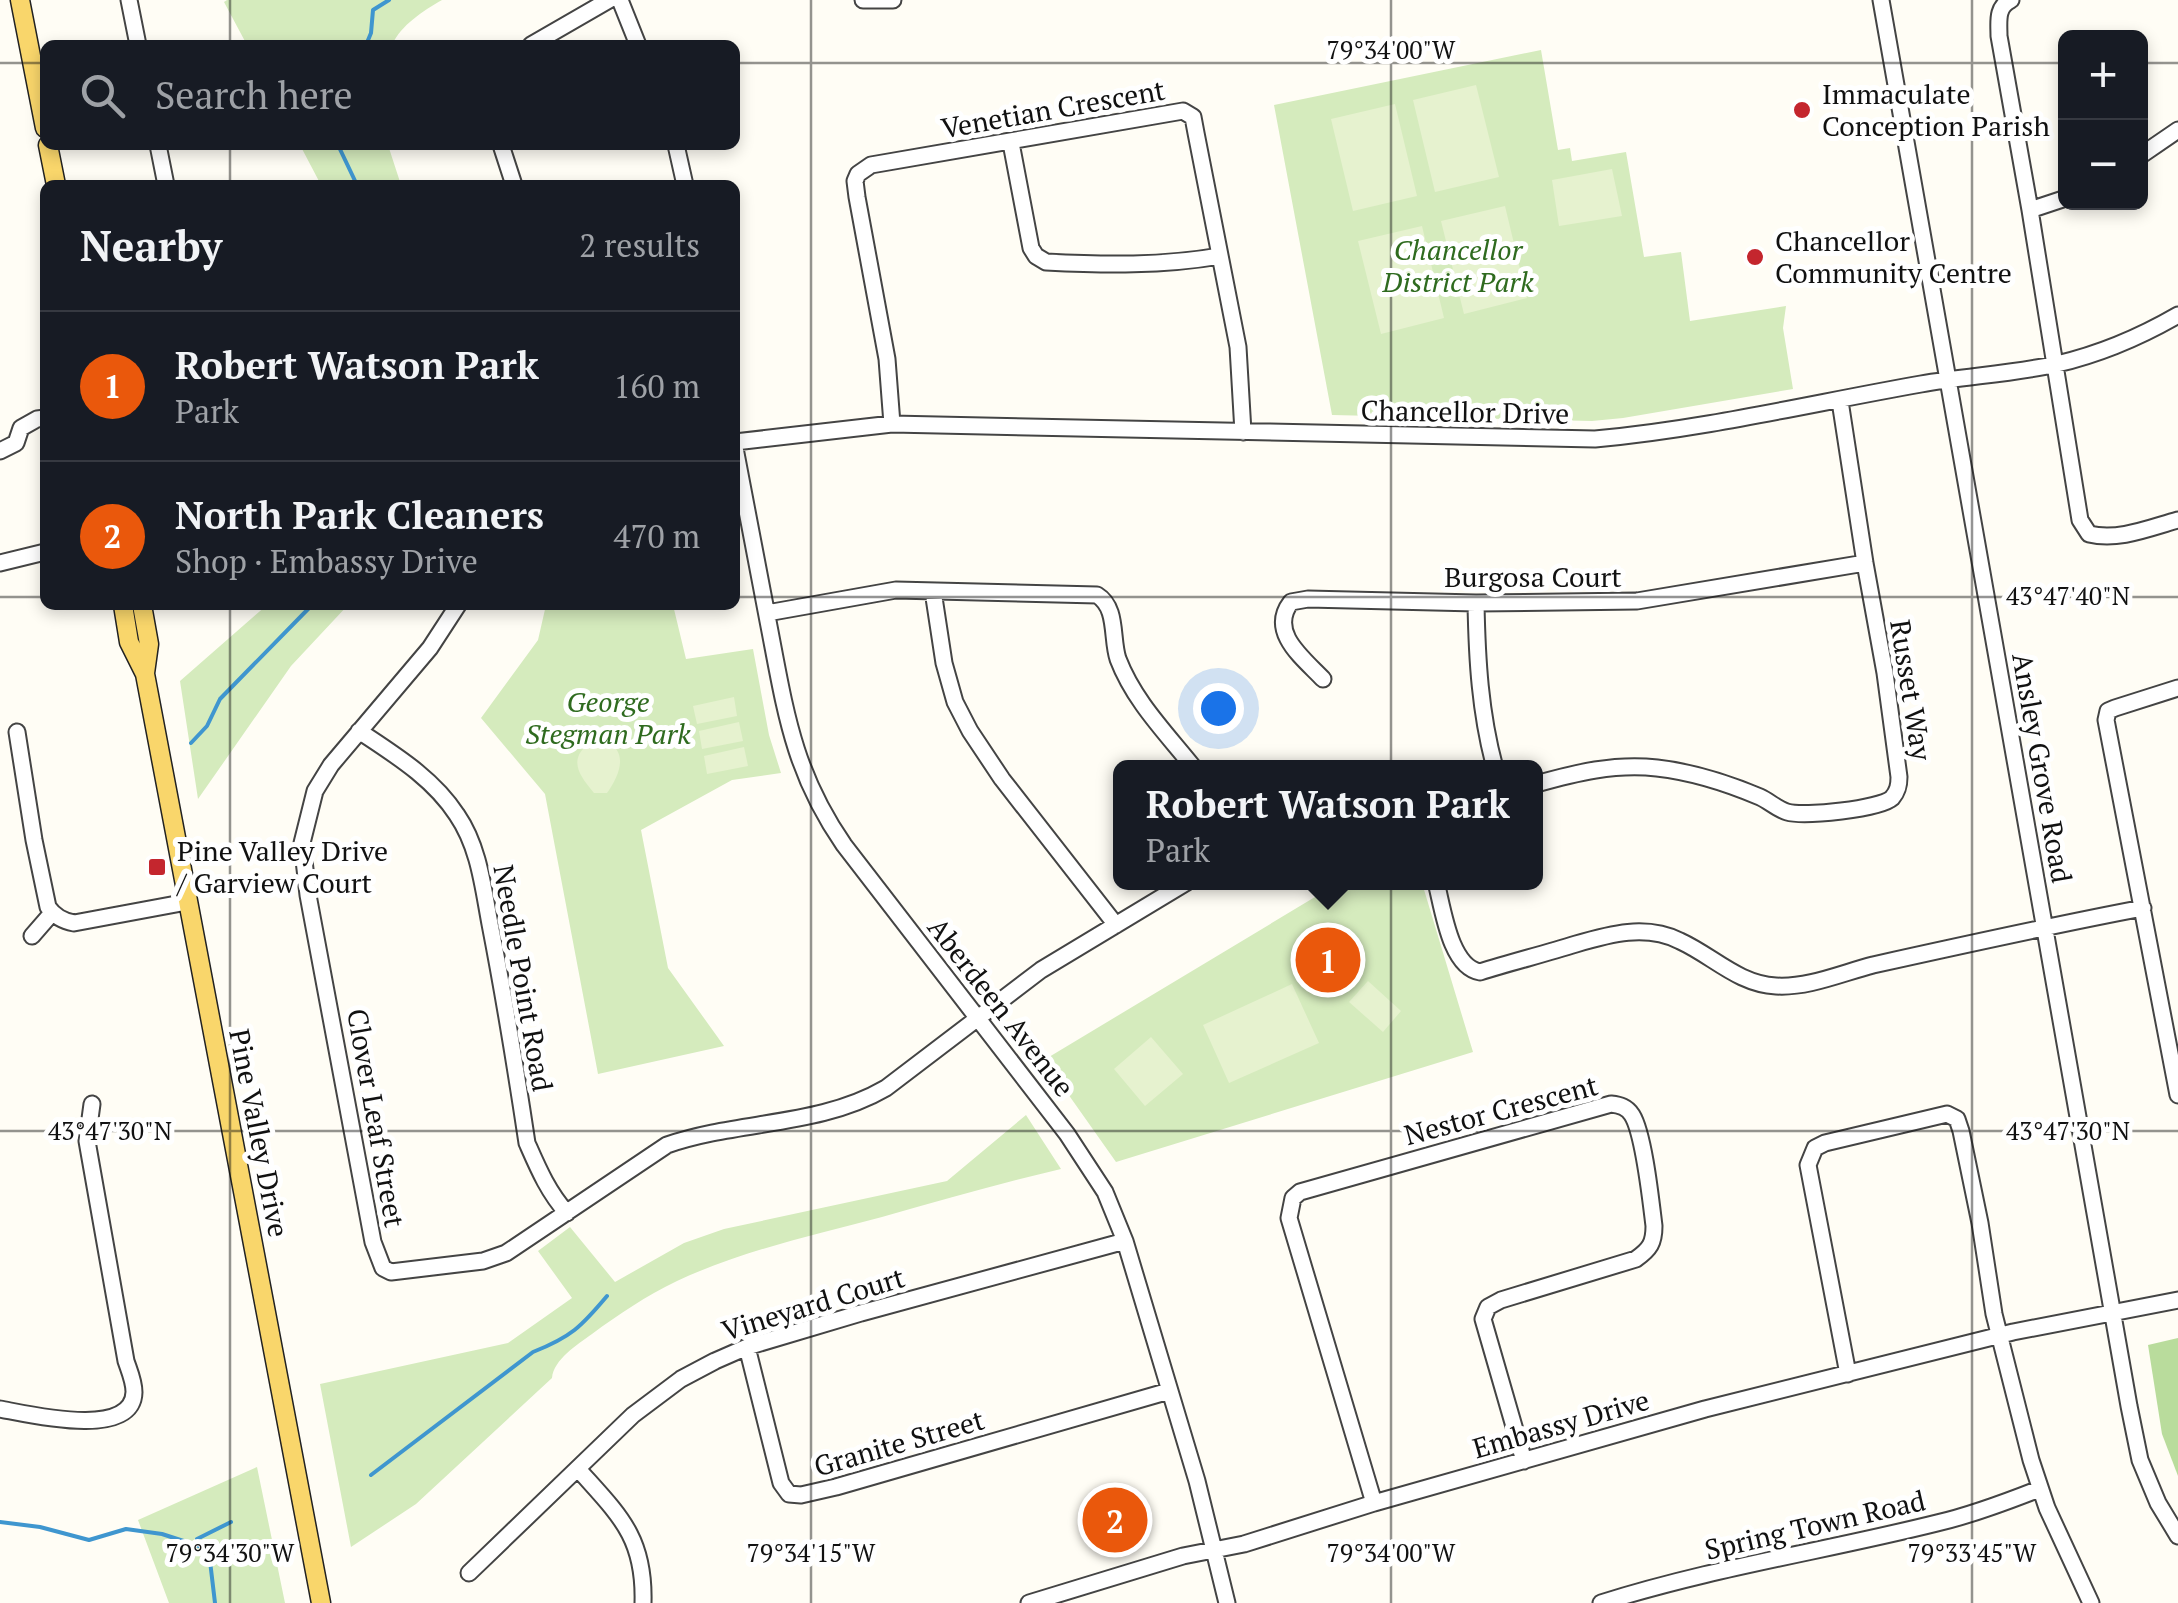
<!DOCTYPE html>
<meta charset="utf-8">
<style>
:root{--surface:#171b24;--page:#242831;--text:#f1f3f6;--muted:#9ea1a6;--line:#363941;--accent:#ea580c}
body{margin:0;font-family:"PT Serif",serif;background:var(--page);color:var(--text)}
.controls{position:absolute;right:30px;top:30px;display:grid;overflow:hidden;border-radius:15px;box-shadow:0 5px 15px #0003}
.controls button{width:90px;height:90px;display:grid;place-items:center;padding:0;border:0;border-bottom:2px solid var(--line);background:var(--surface);color:var(--text);font:50px sans-serif}
.you{position:absolute;left:1218px;top:708px;width:35px;height:35px;margin:-25px;border:8px solid #fff;border-radius:50%;background:#1a73e8;box-shadow:0 0 0 15px #1a73e833}
.badge{display:grid;place-items:center;width:65px;height:65px;border-radius:50%;background:var(--accent);color:#fff;font-size:32px;font-weight:700}
.pin{position:absolute;translate:-50% -50%;border:5px solid #fff;box-shadow:0 2px 10px #0006}
.popup{position:absolute;left:1113px;top:760px;width:430px;height:130px;box-sizing:border-box;display:grid;place-content:center;border-radius:15px;background:var(--surface);filter:drop-shadow(0 2px 8px #0005);font-size:32px;white-space:nowrap;color:var(--muted)}
.popup b{font-size:38px;color:var(--text)}
.popup::after{content:'';position:absolute;left:50%;top:100%;margin-left:-20px;border:20px solid transparent;border-top-color:var(--surface)}
.list{margin:0;padding:0;list-style:none}
h2{display:flex;justify-content:space-between;align-items:center;height:130px;margin:0;padding:0 40px;font-size:42px}
h2 small{font-size:32px;font-weight:400;color:var(--muted)}
.list li{display:grid;grid-template-columns:65px 1fr auto;gap:30px;align-items:center;box-sizing:border-box;height:150px;padding:0 40px;border-top:2px solid var(--line)}
.list b{display:block;font-size:38px;white-space:nowrap}
.list p{margin:0;font-size:32px;white-space:nowrap;color:var(--muted)}
.list em{font-size:32px;font-style:normal;color:var(--muted)}
.icon{flex:none;width:55px;height:55px;fill:none;stroke:currentColor;stroke-width:2;stroke-linecap:round;stroke-linejoin:round}
.map{position:relative;flex:none;width:2178px;height:1603px;overflow:hidden}
.search{position:absolute;background:var(--surface);box-shadow:0 5px 15px #0003;left:40px;top:40px;width:700px;height:110px;display:flex;align-items:center;gap:25px;box-sizing:border-box;padding:0 35px;border-radius:15px;color:var(--muted);font-size:38px}
.panel{position:absolute;background:var(--surface);box-shadow:0 5px 15px #0003;left:40px;top:180px;width:700px;height:430px;border-radius:15px}
.map>svg:first-child{display:block}
.green{fill:#d5ebbd}
.forest{fill:#b9dc9c}
.pitch{fill:#e6f2cf}
.lines{fill:none;stroke-linecap:round;stroke-linejoin:round}
.stream{stroke:#3f96cf;stroke-width:4}
.minor-casing{stroke:#444;stroke-width:19}
.major-casing{stroke:#222;stroke-width:21}
.minor{stroke:#fff;stroke-width:15}
.major{stroke:#f9d66b;stroke-width:18}
.ticks{fill:none;stroke:#111;stroke-width:2.5;stroke-opacity:0.45}
.poi-dot{fill:#c4262e;stroke:#fff;stroke-width:4}
.labels{text-anchor:middle;stroke-width:10;stroke-linejoin:round;paint-order:stroke}
.poi-label{font-size:28px;fill:#111;stroke:#fff;text-anchor:start}
.street-label{font-size:28px;fill:#111;stroke:#fff}
.park-label{font-size:28px;font-style:italic;fill:#2f6b1f;stroke:#fff}
.ticks-label{font-size:25px;text-anchor:middle;fill:#111;stroke:#fff;stroke-width:10;stroke-linejoin:round;paint-order:stroke}
</style>
<div class="map">
<svg width="2178" height="1603" viewBox="0 0 2178 1603">
<rect width="100%" height="100%" fill="#fffdf5"/>
<!-- green -->
<path class="green" d="M 227,0 L 442,0 C 423,11 401,25 392,45 L 247,45 L 224,2 Z
M 1541,50 L 1558,150 L 1570,148 L 1572,161 L 1626,152 L 1644,257 L 1681,252 L 1690,321 L 1786,306 L 1783,328 L 1793,389 L 1623,418 L 1592,421 L 1332,415 L 1274,105 Z
M 300,145 L 388,145 L 401,185 L 321,185 Z
M 267,605 L 348,605 L 291,666 L 198,799 L 180,681 Z
M 546,605 L 673,605 L 686,659 L 753,649 L 769,735 L 781,773 L 732,780 L 641,830 L 668,968 L 724,1046 L 598,1074 L 545,794 L 481,718 L 538,640 Z
M 1340,882 L 1422,883 L 1473,1052 L 1116,1162 L 1044,1060 Z
M 1026,1115 L 1061,1169 C 1001,1183 942,1200 882,1217 C 814,1235 741,1251 677,1281 C 646,1296 619,1314 592,1334 C 577,1345 554,1359 552,1378 L 416,1504 L 351,1547 L 320,1384 L 508,1343 L 572,1298 L 538,1251 L 570,1227 L 615,1282 L 684,1243 L 724,1229 L 947,1181 Z
M 257,1467 L 285,1603 L 169,1603 L 138,1520 Z"/>
<!-- forest -->
<path class="forest" d="M 2178,1338 L 2178,1476 L 2162,1434 L 2148,1345 Z"/>
<!-- pitch -->
<path class="pitch" d="M 1476,85 L 1499,177 L 1435,192 L 1413,100 Z
M 1395,104 L 1417,196 L 1353,211 L 1331,119 Z
M 1612,169 L 1622,216 L 1559,226 L 1552,180 Z
M 1505,206 L 1527,298 L 1464,314 L 1441,221 Z
M 1422,226 L 1444,318 L 1381,334 L 1358,241 Z
M 734,697 L 737,716 L 697,724 L 693,706 Z
M 739,722 L 743,741 L 702,749 L 699,731 Z
M 594,740 C 630,743 623,771 607,793 L 594,793 C 577,773 567,757 594,740 Z
M 744,747 L 748,766 L 707,774 L 704,756 Z
M 1368,981 L 1401,1011 L 1383,1032 L 1349,1002 Z
M 1292,984 L 1319,1043 L 1229,1083 L 1203,1025 Z
M 1151,1037 L 1183,1074 L 1145,1106 L 1114,1069 Z"/>
<g class="lines">
<!-- stream -->
<path class="stream" d="M 366,45 L 371,33 L 373,10 L 389,0
M 338,145 L 357,185
M 191,743 L 207,726 L 220,699 L 312,605
M 371,1475 L 533,1352 C 571,1337 581,1327 607,1296
M 0,1522 L 40,1527 L 89,1540 L 126,1529 L 162,1534 L 202,1547
M 215,1603 L 210,1561 L 197,1539 L 231,1522"/>
<defs>
<path id="minor" d="M 129,0 L 138,45
M 620,0 L 638,45
M 863,0 L 893,0
M 1881,0 L 2129,1406 L 2140,1460 L 2158,1503 L 2178,1536
M 2011,0 C 1996,7 1999,22 1999,36 L 2030,210 L 2080,520 L 2089,534 C 2119,541 2149,528 2178,520
M 531,45 L 609,0
M 1011,143 L 1031,248 L 1036,256 L 1046,262 C 1105,265 1162,266 1220,256
M 158,145 L 166,185
M 501,145 L 514,185
M 676,145 L 685,185
M 2140,156 L 2178,130
M 2030,210 L 2066,198
M 892,424 L 887,359 L 857,197 L 855,181 L 858,174 L 871,165 L 1183,111 L 1193,117 L 1196,133 L 1238,347 L 1243,432
M 735,442 L 892,424 L 1595,439 C 1705,429 1813,403 1921,384 C 1966,376 2012,374 2057,364 C 2100,354 2140,337 2178,315
M 735,448 C 746,506 757,564 768,621 C 785,708 792,770 844,845 L 1067,1134 L 1105,1192 L 1125,1241 L 1197,1481 L 1227,1603
M 0,451 L 16,443 L 21,428 L 37,419 L 45,418
M 0,563 L 45,552
M 933,591 L 944,663 L 955,702 L 970,731 L 1002,779 L 1116,925
M 1476,603 C 1477,659 1480,713 1495,768
M 458,605 L 430,648 L 331,765 L 315,791 L 302,843 L 308,895 L 373,1242 L 383,1268 L 391,1272 L 483,1261 L 506,1253 L 667,1145 C 739,1120 819,1127 886,1088 L 1041,970 L 1187,882
M 767,613 L 896,590 L 1097,595 C 1118,608 1111,638 1118,659 C 1134,701 1166,733 1194,768
M 1323,679 C 1303,658 1268,632 1291,602 L 1308,599 L 1476,603 L 1637,601 L 1865,563
M 2178,688 L 2115,708 L 2108,711 L 2106,720 L 2178,1095
M 359,731 C 395,755 433,778 457,815 C 479,847 483,887 490,924 C 504,996 516,1070 527,1143 C 538,1168 548,1192 567,1213
M 17,732 L 34,840 L 48,907 C 55,917 63,921 74,923 L 187,902
M 1536,784 C 1575,773 1615,763 1657,768 C 1693,772 1727,783 1760,797 C 1769,801 1777,809 1787,812 C 1804,817 1880,809 1892,798 C 1898,791 1899,785 1899,777 L 1885,673 L 1865,563 L 1840,401
M 1436,882 C 1443,909 1450,967 1480,972 C 1512,962 1544,954 1576,944 C 1610,934 1646,924 1680,941 C 1713,956 1738,984 1776,986 C 1808,988 1842,973 1873,965 C 1963,945 2053,925 2143,908
M 32,936 L 52,913
M 747,1347 L 781,1483 L 789,1494 L 801,1495 L 836,1487 L 1169,1391
M 1848,1374 L 1808,1165 L 1815,1148 L 1825,1143 L 1947,1114 L 1957,1119 L 1961,1131 L 1980,1223 L 1994,1314 L 2031,1460 L 2047,1508 L 2091,1603
M 0,1409 C 28,1414 133,1440 134,1392 C 134,1381 129,1370 126,1361 L 87,1141 L 92,1104
M 578,1469 C 619,1515 645,1537 643,1603
M 1374,1503 L 1289,1218 L 1293,1198 L 1300,1192 L 1611,1104 C 1620,1105 1627,1107 1632,1115 C 1644,1134 1651,1202 1654,1226 C 1654,1243 1650,1249 1636,1259 L 1501,1300 L 1488,1307 L 1483,1319 L 1524,1461
M 469,1573 L 633,1415 L 681,1379 L 715,1361 L 747,1347 L 861,1313 L 1125,1241
M 1029,1603 L 1183,1556 L 1244,1544 L 1374,1503 L 1705,1409 L 2013,1332 L 2178,1300
M 1601,1603 C 1711,1568 1825,1551 1937,1523 C 1972,1515 2006,1502 2039,1489"/>
<path id="major" d="M 20,0 L 45,128
M 48,145 L 56,185
M 123,605 L 129,642 L 145,674 L 321,1603
M 142,605 L 149,644 L 145,673"/>
</defs>
<!-- minor casing -->
<use href="#minor" class="minor-casing"/>
<!-- major casing -->
<use href="#major" class="major-casing"/>
<!-- minor -->
<use href="#minor" class="minor"/>
<!-- major -->
<use href="#major" class="major"/>
</g>
<!-- ticks -->
<path class="ticks" d="M 230,0 L 230,45M 811,0 L 811,1603M 1391,0 L 1391,1603M 1972,0 L 1972,1603M 0,63 L 45,63M 735,63 L 2066,63M 2140,63 L 2178,63M 230,145 L 230,185M 0,597 L 45,597M 735,597 L 2178,597M 230,605 L 230,1603M 0,1131 L 2178,1131"/>
<!-- markers -->
<g class="poi-dot">
<circle cx="1802" cy="110" r="10"/>
<circle cx="1755" cy="257" r="10"/>
<rect x="147" y="857" width="20" height="20" rx="5"/>
</g>
<g class="labels">
<!-- poi labels -->
<g class="poi-label">
<text x="1822" y="104">Immaculate<tspan x="1822" dy="32">Conception Parish</tspan></text>
<text x="1775" y="251">Chancellor<tspan x="1775" dy="32">Community Centre</tspan></text>
<text x="177" y="861">Pine Valley Drive<tspan x="177" dy="32">/ Garview Court</tspan></text>
</g>
<!-- street labels -->
<g class="street-label">
<text transform="translate(1053 109) rotate(-10)" y="10">Venetian Crescent</text>
<text transform="translate(1465 412) rotate(1)" y="10">Chancellor Drive</text>
<text x="1533" y="587">Burgosa Court</text>
<text transform="translate(1911 690) rotate(81)" y="10">Russet Way</text>
<text transform="translate(2042 768) rotate(80)" y="10">Ansley Grove Road</text>
<text transform="translate(523 978) rotate(80)" y="10">Needle Point Road</text>
<text transform="translate(1001 1007) rotate(52)" y="10">Aberdeen Avenue</text>
<text transform="translate(1501 1110) rotate(-15)" y="10">Nestor Crescent</text>
<text transform="translate(376 1118) rotate(80)" y="10">Clover Leaf Street</text>
<text transform="translate(259 1133) rotate(79)" y="10">Pine Valley Drive</text>
<text transform="translate(813 1304) rotate(-17)" y="10">Vineyard Court</text>
<text transform="translate(1561 1424) rotate(-16)" y="10">Embassy Drive</text>
<text transform="translate(899 1443) rotate(-16)" y="10">Granite Street</text>
<text transform="translate(1815 1525) rotate(-13)" y="10">Spring Town Road</text>
</g>
<!-- park labels -->
<g class="park-label">
<text x="1458" y="260">Chancellor<tspan x="1458" dy="32">District Park</tspan></text>
<text x="608" y="712">George<tspan x="608" dy="32">Stegman Park</tspan></text>
</g>
</g>
<g class="ticks-label">
<text x="1391" y="59">79°34'00"W</text>
<text x="2068" y="605">43°47'40"N</text>
<text x="110" y="1140">43°47'30"N</text>
<text x="2068" y="1140">43°47'30"N</text>
<text x="230" y="1562">79°34'30"W</text>
<text x="811" y="1562">79°34'15"W</text>
<text x="1391" y="1562">79°34'00"W</text>
<text x="1972" y="1562">79°33'45"W</text>
</g>
</svg>
<div class="controls">
<button>+</button>
<button>−</button>
</div>
<div class="you"></div>
<div class="pin badge" style="left:1328px;top:960px">1</div>
<div class="popup"><b>Robert Watson Park</b>Park</div>
<div class="pin badge" style="left:1115px;top:1520px">2</div>
<div class="search"><svg class="icon" aria-label="search" viewBox="0 0 24 24"><circle cx="10" cy="10" r="6"/><path d="M15 15l6 6"/></svg>Search here</div>
<section class="panel">
<h2>Nearby<small>2 results</small></h2>
<ul class="list">
<li><span class="badge">1</span><div><b>Robert Watson Park</b><p>Park</p></div><em>160 m</em></li>
<li><span class="badge">2</span><div><b>North Park Cleaners</b><p>Shop · Embassy Drive</p></div><em>470 m</em></li>
</ul>
</section>
</div>
